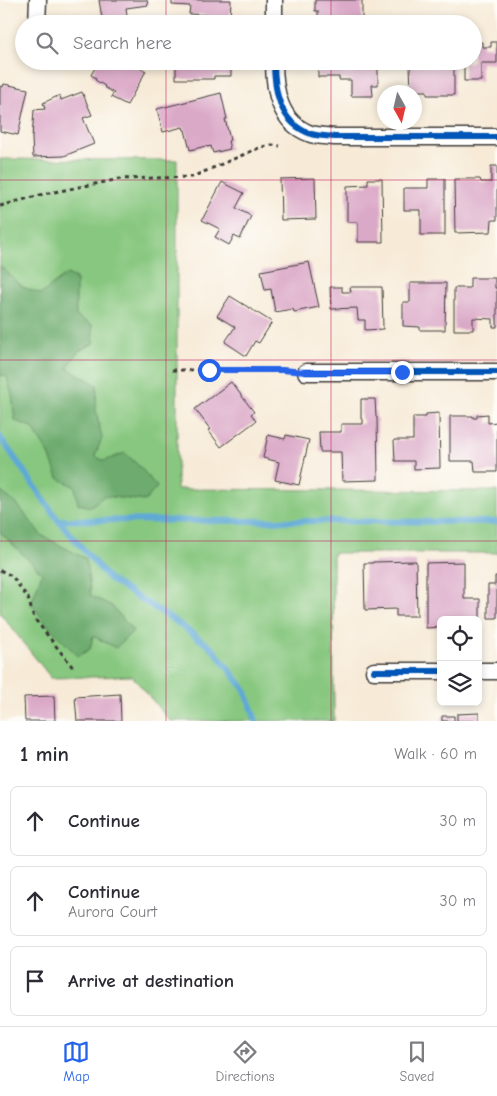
<!DOCTYPE html>
<meta charset="utf-8">
<style>
:root{--surface:#fff;--page:#f7f7f7;--text:#2b2b33;--muted:#7c7c81;--line:#e1e1e2;--accent:#2563eb}
body{margin:0;font-family:"Comic Neue",sans-serif;background:var(--page);color:var(--text)}
.controls{position:absolute;right:15px;bottom:15px;display:grid;overflow:hidden;border-radius:8px;box-shadow:0 2px 8px #0003}
.controls button{width:45px;height:45px;display:grid;place-items:center;padding:0;border:0;border-bottom:1px solid var(--line);background:var(--surface);color:var(--text);font:25px sans-serif}
.compass{position:absolute;left:377px;top:85px;width:45px;height:45px;border-radius:50%;background:var(--surface);box-shadow:0 2px 8px #0003;rotate:172deg}
.stop{position:absolute;width:15px;height:15px;margin:-11px;border:4px solid #2563eb;border-radius:50%;background:#fff}
.stop.end{background:#2563eb;border-color:#fff;box-shadow:0 1px 5px #0008}
.list{margin:0;padding:0;list-style:none}
h2{display:flex;justify-content:space-between;align-items:center;height:65px;margin:0;padding:0 20px;font-size:21px}
h2 small{font-size:16px;font-weight:400;color:var(--muted)}
.list li{display:grid;grid-template-columns:32px 1fr auto;gap:15px;align-items:center;box-sizing:border-box;height:70px;margin:0 10px 10px;padding:0 10px;border:1px solid var(--line);border-radius:8px}
.list b{display:block;font-size:19px;white-space:nowrap}
.list p{margin:0;font-size:16px;white-space:nowrap;color:var(--muted)}
.list em{font-size:16px;font-style:normal;color:var(--muted)}
.icon{flex:none;width:28px;height:28px;fill:none;stroke:currentColor;stroke-width:2;stroke-linecap:round;stroke-linejoin:round}
.map{position:relative;flex:none;width:497px;height:721px;overflow:hidden}
.search{position:absolute;background:var(--surface);box-shadow:0 2px 8px #0003;left:15px;right:15px;top:15px;height:55px;display:flex;align-items:center;gap:12px;box-sizing:border-box;padding:0 18px;border-radius:28px;color:var(--muted);font-size:19px}
.sheet{height:305px;background:var(--surface)}
nav{display:flex;justify-content:space-around;align-items:center;box-sizing:border-box;height:70px;border-top:1px solid var(--line);background:var(--surface);font-size:14px;color:var(--muted)}
nav a{display:grid;justify-items:center;gap:2px}
nav .on{color:var(--accent)}
.map>svg:first-child{display:block}
.green{fill:#87c77f;stroke:#52724e}
.forest{fill:#6dac6e;stroke:#446445}
.lines{fill:none;stroke-linecap:round;stroke-linejoin:round}
.stream{stroke:#5ea9d6;stroke-width:6}
.building{fill:#dba9c8}
.minor-casing{stroke:#3d3b38;stroke-width:19}
.path{stroke:#3d3b38;stroke-width:3;stroke-dasharray:4 4;stroke-linecap:butt}
.minor{stroke:#fff;stroke-width:16}
.cycleway-casing{stroke:#fdfcf7;stroke-width:9}
.cycleway{stroke:#0057b8;stroke-width:6}
.route{stroke:#2563eb;stroke-width:6}
.grid{fill:none;stroke:#c2185b;stroke-width:1;stroke-opacity:0.55}
</style>
<div class="map">
<svg width="497" height="721" viewBox="0 0 497 721">
<rect width="100%" height="100%" fill="#fdfcf7"/>
<filter id="ink" filterUnits="userSpaceOnUse"><feTurbulence type="fractalNoise" baseFrequency=".02" numOctaves="2"/><feDisplacementMap in="SourceGraphic" scale="10" xChannelSelector="R" yChannelSelector="G"/><feConvolveMatrix kernelMatrix="1 2 1 2 8 2 1 2 1" color-interpolation-filters="sRGB"/></filter>
<filter id="wash" filterUnits="userSpaceOnUse"><feTurbulence type="fractalNoise" baseFrequency=".0096" numOctaves="4" result="noise"/><feDisplacementMap in="SourceGraphic" scale="20" xChannelSelector="R" yChannelSelector="G"/><feGaussianBlur stdDeviation="1.12" result="paint"/><feColorMatrix in="noise" values="0 0 0 0 0 0 0 0 0 0 0 0 0 0 0 0 0 1.4 0 .05"/><feComposite in="paint" operator="in"/></filter>
<g filter="url(#wash)">
<rect width="100%" height="100%" fill="#f7ebd8"/>
<!-- green -->
<path class="green" d="M 0,159 L 177,160 L 177,489 L 497,491 L 497,553 L 333,553 L 334,721 L 170,721 L 132,676 L 51,678 L 0,613 Z"/>
<!-- forest -->
<path class="forest" d="M 0,266 L 23,287 L 41,294 L 67,274 L 76,278 L 76,316 L 92,325 L 94,343 L 79,351 L 67,368 L 97,385 L 96,410 L 102,438 L 95,456 L 104,461 L 125,453 L 140,467 L 157,487 L 145,501 L 104,496 L 90,507 L 78,504 L 75,487 L 58,478 L 49,454 L 32,427 L 15,421 L 12,395 L 6,375 L 0,376 Z
M 0,491 L 18,505 L 41,535 L 86,559 L 91,596 L 112,606 L 133,631 L 116,648 L 93,636 L 90,649 L 78,656 L 50,628 L 31,604 L 42,573 L 0,532 Z"/>
<g class="lines">
<!-- stream -->
<path class="stream" d="M 0,437 L 58,520 L 109,579 L 175,621 L 213,649 L 245,690 L 256,721
M 58,520 L 497,522"/>
</g>
<g id="blocks">
<!-- building -->
<path class="building" d="M 99,0 L 147,0 L 148,5 L 126,8 L 128,24 L 103,24 Z
M 172,0 L 231,0 L 230,19 L 207,19 L 207,15 L 189,14 L 190,6 L 172,5 Z
M 315,0 L 362,0 L 362,24 L 318,24 L 318,11 L 315,11 Z
M 473,42 L 482,42 L 482,47 L 491,47 L 491,42 L 497,42 L 497,63 L 481,63 L 481,81 L 464,81 L 464,63 L 471,63 L 471,61 L 473,61 Z
M 99,61 L 127,61 L 146,71 L 127,105 L 111,97 L 114,93 L 104,87 L 105,86 L 95,80 L 96,78 L 91,75 Z
M 176,61 L 214,61 L 214,67 L 231,67 L 231,76 L 214,76 L 214,79 L 176,79 Z
M 318,61 L 372,61 L 372,66 L 378,66 L 378,85 L 372,85 L 373,96 L 351,96 L 351,80 L 339,80 L 339,77 L 318,77 Z
M 430,61 L 454,61 L 454,95 L 427,95 L 427,91 L 411,91 L 410,66 L 430,66 Z
M 4,84 L 28,89 L 18,135 L 0,131 L 0,86 L 3,87 Z
M 82,92 L 92,115 L 83,118 L 94,144 L 64,156 L 33,157 L 32,138 L 34,110 L 45,109 L 43,103 L 60,95 L 61,100 Z
M 221,93 L 227,119 L 225,119 L 230,140 L 228,141 L 230,149 L 213,153 L 211,146 L 207,147 L 206,146 L 190,150 L 185,130 L 184,130 L 183,127 L 163,132 L 157,109 Z
M 491,166 L 497,166 L 497,220 L 492,220 L 491,232 L 455,233 L 454,179 L 480,179 L 481,182 L 491,182 Z
M 315,178 L 316,219 L 281,220 L 280,179 Z
M 368,179 L 382,179 L 383,242 L 358,242 L 358,222 L 347,222 L 347,186 L 368,185 Z
M 428,179 L 445,179 L 445,235 L 421,235 L 421,210 L 404,210 L 404,188 L 428,188 Z
M 222,182 L 244,193 L 236,208 L 251,216 L 240,239 L 234,236 L 229,245 L 215,237 L 220,229 L 202,220 Z
M 309,262 L 319,307 L 294,312 L 293,309 L 275,312 L 271,289 L 265,290 L 261,271 Z
M 470,278 L 495,278 L 495,288 L 497,288 L 497,327 L 493,327 L 493,319 L 473,318 L 473,330 L 454,330 L 454,288 L 470,288 Z
M 410,283 L 446,283 L 445,330 L 420,330 L 420,327 L 403,326 L 403,302 L 410,302 Z
M 330,287 L 342,287 L 342,292 L 351,292 L 350,287 L 382,287 L 383,329 L 365,330 L 365,320 L 358,320 L 357,308 L 331,309 Z
M 230,296 L 272,322 L 259,343 L 255,341 L 246,356 L 225,342 L 235,327 L 217,316 Z
M 231,382 L 254,412 L 251,414 L 256,421 L 221,447 L 208,430 L 210,429 L 195,409 Z
M 361,399 L 375,399 L 376,417 L 377,417 L 378,480 L 342,481 L 341,452 L 320,452 L 319,432 L 341,432 L 341,424 L 363,424 L 363,419 L 361,419 Z
M 439,413 L 440,468 L 414,469 L 414,461 L 395,461 L 394,440 L 413,440 L 413,417 L 426,417 L 426,414 Z
M 488,414 L 488,423 L 497,422 L 497,472 L 475,472 L 474,461 L 450,461 L 450,416 L 473,416 L 473,418 L 477,418 L 477,415 Z
M 268,435 L 285,439 L 286,435 L 309,440 L 299,485 L 275,480 L 279,462 L 263,458 Z
M 416,561 L 417,616 L 396,616 L 396,609 L 365,610 L 364,563 L 373,563 L 373,562 Z
M 464,562 L 464,599 L 480,599 L 480,626 L 478,626 L 478,620 L 441,620 L 441,627 L 426,628 L 426,563 Z
M 495,576 L 497,576 L 497,618 L 488,618 L 488,585 L 495,585 Z
M 120,694 L 121,721 L 77,721 L 75,697 Z
M 54,696 L 55,721 L 25,721 L 24,697 Z
M 479,713 L 479,721 L 457,721 L 457,714 Z
M 442,716 L 454,716 L 454,721 L 442,721 Z"/>
</g>
</g>
<g filter="url(#ink)">
<use href="#blocks" fill-opacity="0" stroke="#3d3b38" stroke-width="1"/>
<g class="lines">
<defs>
<path id="minor" d="M 274,0 L 274,24
M 37,24 L 38,0
M 274,61 C 274,90 279,123 311,134 C 318,136 327,136 335,137 L 497,137
M 306,372 L 497,372
M 374,671 L 441,671
M 478,671 L 497,671"/>
</defs>
<!-- minor casing -->
<use href="#minor" class="minor-casing"/>
<!-- path -->
<path class="path" d="M 0,206 L 44,194 L 120,179 L 192,177 L 261,147 L 272,145 L 280,146
M 172,370 L 289,370
M 0,570 L 12,576 L 28,598 L 34,618 L 74,669"/>
<!-- minor -->
<use href="#minor" class="minor"/>
<defs>
<path id="cycleway" d="M 274,61 C 274,90 279,123 311,134 C 318,136 327,136 335,137 L 497,137
M 306,372 L 497,372
M 374,671 L 441,671"/>
</defs>
<!-- cycleway casing -->
<use href="#cycleway" class="cycleway-casing"/>
<!-- cycleway -->
<use href="#cycleway" class="cycleway"/>
</g>
</g>
<g class="lines" filter="url(#ink)">
<!-- route -->
<path class="route" d="M 209,370 L 282,370 L 306,372 L 402,372"/>
</g>
<!-- grid -->
<path class="grid" d="M 166,0 L 166,24M 331,0 L 331,24M 166,61 L 166,721M 331,61 L 331,721M 0,180 L 497,180M 0,360 L 497,360M 0,541 L 497,541"/>
</svg>
<div class="controls">
<button><svg class="icon" aria-label="locate" viewBox="0 0 24 24"><circle cx="12" cy="12" r="6"/><path d="M12 2v4M12 18v4M2 12h4M18 12h4"/></svg></button>
<button><svg class="icon" aria-label="layers" viewBox="0 0 24 24"><path d="M12 4l9 5-9 5-9-5zM3 14l9 5 9-5"/></svg></button>
</div>
<svg class="compass" viewBox="-18 -18 36 36"><path d="M0-13l5 13h-10z" fill="#e53935"/><path d="M0 13l5-13h-10z" fill="#7c7c81"/></svg>
<div class="stop" style="left:209px;top:370px"></div>
<div class="stop end" style="left:402px;top:372px"></div>
<div class="search"><svg class="icon" aria-label="search" viewBox="0 0 24 24"><circle cx="10" cy="10" r="6"/><path d="M15 15l6 6"/></svg>Search here</div>
</div>
<section class="sheet">
<h2>1 min<small>Walk · 60 m</small></h2>
<ul class="list">
<li><svg class="icon" aria-label="ahead" viewBox="0 0 24 24"><path d="M12 20V5M6 11l6-6 6 6"/></svg><div><b>Continue</b></div><em>30 m</em></li>
<li><svg class="icon" aria-label="ahead" viewBox="0 0 24 24"><path d="M12 20V5M6 11l6-6 6 6"/></svg><div><b>Continue</b><p>Aurora Court</p></div><em>30 m</em></li>
<li><svg class="icon" aria-label="arrive" viewBox="0 0 24 24"><path d="M6 21V4h12l-3 4 3 4H6"/></svg><div><b>Arrive at destination</b></div></li>
</ul>
</section>
<nav>
<a class="on"><svg class="icon" aria-label="map" viewBox="0 0 24 24"><path d="M3 6l6-2 6 2 6-2v14l-6 2-6-2-6 2zM9 4v14M15 6v14"/></svg>Map</a>
<a><svg class="icon" aria-label="directions" viewBox="0 0 24 24"><path d="M12 3l9 9-9 9-9-9zM9 14v-3h6M13 9l2 2-2 2"/></svg>Directions</a>
<a><svg class="icon" aria-label="saved" viewBox="0 0 24 24"><path d="M7 4h10v16l-5-4-5 4z"/></svg>Saved</a>
</nav>
